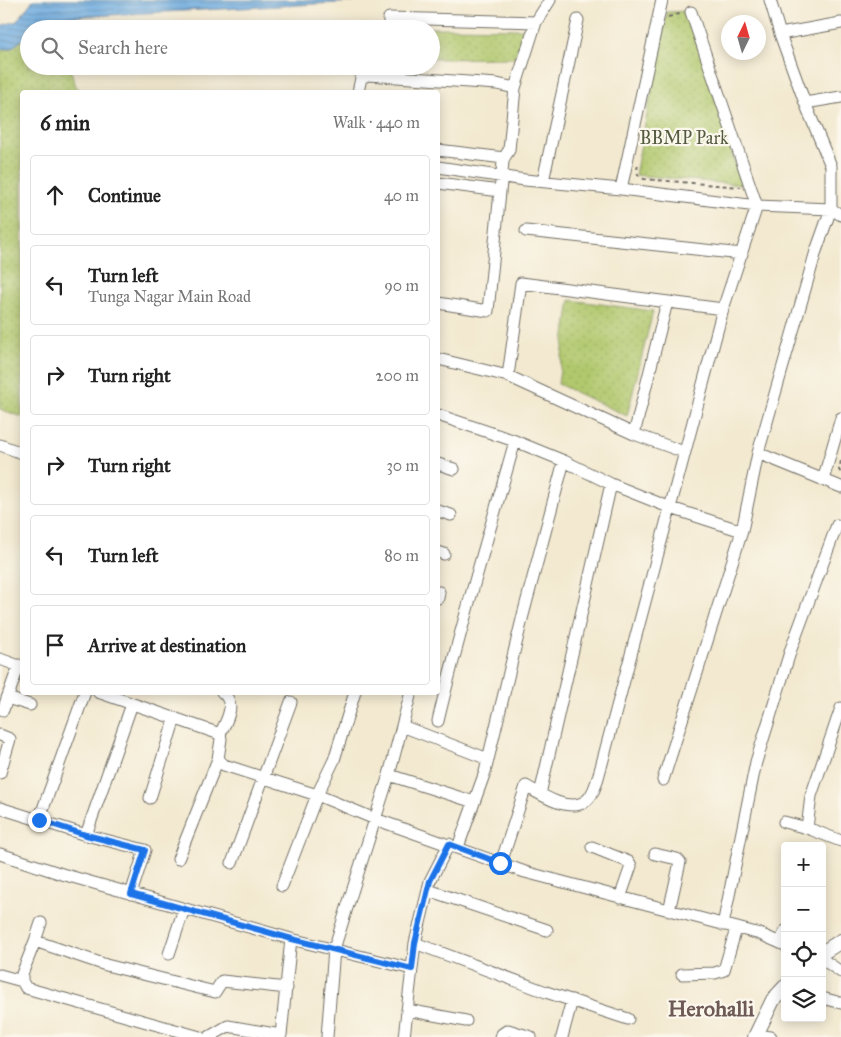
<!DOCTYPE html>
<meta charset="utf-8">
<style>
:root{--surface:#fff;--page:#f6f6f6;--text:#222;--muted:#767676;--line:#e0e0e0}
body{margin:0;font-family:"IM FELL Great Primer",serif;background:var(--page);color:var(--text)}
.controls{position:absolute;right:15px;bottom:15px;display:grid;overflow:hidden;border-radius:5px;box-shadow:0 2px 12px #0003}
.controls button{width:45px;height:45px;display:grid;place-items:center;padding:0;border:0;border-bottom:1px solid var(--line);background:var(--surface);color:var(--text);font:25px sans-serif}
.compass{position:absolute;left:721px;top:15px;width:45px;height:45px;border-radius:50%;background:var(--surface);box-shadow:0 2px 12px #0003;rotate:5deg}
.stop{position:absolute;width:15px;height:15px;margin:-11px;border:4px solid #1a73e8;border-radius:50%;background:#fff}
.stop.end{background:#1a73e8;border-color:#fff;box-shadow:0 1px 5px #0008}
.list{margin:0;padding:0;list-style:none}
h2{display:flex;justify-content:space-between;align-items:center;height:65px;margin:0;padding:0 20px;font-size:21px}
h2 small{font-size:16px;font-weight:400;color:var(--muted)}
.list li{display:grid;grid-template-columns:32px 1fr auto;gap:15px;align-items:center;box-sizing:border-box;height:80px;margin:0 10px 10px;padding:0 10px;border:1px solid var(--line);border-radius:5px}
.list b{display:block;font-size:19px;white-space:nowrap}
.list p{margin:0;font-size:16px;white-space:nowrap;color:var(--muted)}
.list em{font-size:16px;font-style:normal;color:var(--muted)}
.icon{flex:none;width:28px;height:28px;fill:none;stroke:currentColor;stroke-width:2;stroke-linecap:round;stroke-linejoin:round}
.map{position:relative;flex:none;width:841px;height:1037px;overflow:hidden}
.search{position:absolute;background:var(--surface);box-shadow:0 2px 12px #0003;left:20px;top:20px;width:420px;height:55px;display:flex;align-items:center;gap:12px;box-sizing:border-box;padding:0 18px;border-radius:28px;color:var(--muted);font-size:19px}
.panel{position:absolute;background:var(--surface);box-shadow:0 2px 12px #0003;left:20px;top:90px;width:420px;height:605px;border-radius:5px}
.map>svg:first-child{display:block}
.grass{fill:url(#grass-dots);stroke:#6e7a4c}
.water{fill:url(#water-rules);stroke:#4c6a85}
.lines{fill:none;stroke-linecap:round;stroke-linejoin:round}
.minor-casing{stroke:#716e65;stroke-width:13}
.major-casing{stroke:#716e65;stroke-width:16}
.path{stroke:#716e65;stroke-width:2;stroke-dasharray:4 4;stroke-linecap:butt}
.minor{stroke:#fff;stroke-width:11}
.major{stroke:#fff;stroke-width:14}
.route{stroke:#1a73e8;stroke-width:6}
.labels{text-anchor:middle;stroke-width:4.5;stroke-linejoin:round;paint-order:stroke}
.park-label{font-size:18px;fill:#535a3f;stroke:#fbf7ec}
.district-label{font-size:22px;font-weight:bold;fill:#6d5a56;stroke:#fbf7ec}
</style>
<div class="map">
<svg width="841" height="1037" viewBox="0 0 841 1037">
<defs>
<pattern id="grass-dots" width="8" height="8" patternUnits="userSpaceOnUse" patternTransform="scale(1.25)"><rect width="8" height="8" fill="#b1c86d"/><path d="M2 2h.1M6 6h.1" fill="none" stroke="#98ac5f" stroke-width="1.8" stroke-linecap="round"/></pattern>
<pattern id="water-rules" width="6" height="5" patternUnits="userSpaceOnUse" patternTransform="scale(1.25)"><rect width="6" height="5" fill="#6daadf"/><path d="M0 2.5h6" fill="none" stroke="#5a8bb5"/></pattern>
</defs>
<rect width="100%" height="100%" fill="#fbf7ec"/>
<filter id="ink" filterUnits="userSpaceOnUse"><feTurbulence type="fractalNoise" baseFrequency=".02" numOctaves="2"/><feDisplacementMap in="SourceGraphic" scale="10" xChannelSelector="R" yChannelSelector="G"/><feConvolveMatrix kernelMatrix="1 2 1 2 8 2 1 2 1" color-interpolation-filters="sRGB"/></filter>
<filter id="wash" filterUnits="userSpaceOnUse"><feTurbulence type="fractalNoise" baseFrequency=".0096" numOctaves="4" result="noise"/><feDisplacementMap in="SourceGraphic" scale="20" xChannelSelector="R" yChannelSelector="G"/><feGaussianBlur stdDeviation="1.12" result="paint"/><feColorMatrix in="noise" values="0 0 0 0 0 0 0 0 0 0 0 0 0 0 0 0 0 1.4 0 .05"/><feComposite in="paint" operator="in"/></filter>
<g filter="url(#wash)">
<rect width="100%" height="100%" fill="#f3e9d0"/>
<!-- grass -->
<path class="grass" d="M 688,11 L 742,185 L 635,175 L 667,12 Z
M 350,27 L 526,29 L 514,58 L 431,59 L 431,29 L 349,29 Z
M 29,35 L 29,66 L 69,66 L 78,92 L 22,92 L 22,417 L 0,409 L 0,49 L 10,49 Z
M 570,300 L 653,311 L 627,416 L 558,384 Z"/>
<!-- water -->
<path class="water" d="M 33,0 L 354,0 L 354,2 L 53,18 L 38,29 L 29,29 L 29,35 L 10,49 L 0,49 L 0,26 L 17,21 Z"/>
</g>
<g filter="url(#ink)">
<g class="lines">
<defs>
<path id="minor" d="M 770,0 L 780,34
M 389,29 L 389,18 L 536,22 L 550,0
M 515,88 L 536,22
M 358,92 L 361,78 L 368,75 L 497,84 L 515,88 L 509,150 L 504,158 L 503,162 L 488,311 L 438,303
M 805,103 L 841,97
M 438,150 L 504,158
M 438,167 L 525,180 L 621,189 L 757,206 L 831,209 L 841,215
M 543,181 L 578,20
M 438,183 L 500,191
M 621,189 L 662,0
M 526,231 L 742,254
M 438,359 L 508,376 L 634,434 L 684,452
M 508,376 L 521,283 L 723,309
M 438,415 L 515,441 L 564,461 L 611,484 L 671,508 L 742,531
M 634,434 L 667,302
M 0,445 L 22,453
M 758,453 L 841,487
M 438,464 L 454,469
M 823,480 L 841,418
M 438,511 L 451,515
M 438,552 L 444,554
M 438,598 L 439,592
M 0,659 L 22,667
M 98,692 L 220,734 L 221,739 L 218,759 L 224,765 L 317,795 L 375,819 L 525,872 L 760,934 L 785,945
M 7,698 L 30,705
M 3,710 L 19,665
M 438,721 C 460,627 489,534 515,441
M 402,726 L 411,692
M 220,734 C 227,720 237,704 222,692
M 0,735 L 10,739 L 0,773
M 389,775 L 474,802
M 663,780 L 742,531 L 758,453 L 816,251 L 831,209 L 831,166 L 805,103 L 780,34 L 841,23
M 540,794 L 611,484
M 150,798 L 175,718
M 0,808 L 86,835 L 132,704
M 39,820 L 85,692
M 784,822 L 807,828 L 841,841
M 807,828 L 811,796 L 841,708
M 86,835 L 145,850 L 131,894
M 458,847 L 485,772 L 523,615 L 564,461
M 592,847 L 629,862 L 631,866 L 620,898
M 0,854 L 62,874 L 291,939 L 412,969
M 655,854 L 677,859 L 680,862 L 669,911
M 178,859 L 218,759
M 232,863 L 291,702
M 501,863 L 526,786 C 541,795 571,814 587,800 C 595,793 598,777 601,767 L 723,309 L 757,206 L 691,12
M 282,886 L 317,795 L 334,760 L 355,692
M 428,890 L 547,930
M 723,925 L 756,762 L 791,649 L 837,525
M 35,941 L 41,923
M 415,943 L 546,992 L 628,1019
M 780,943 L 785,931
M 169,954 L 184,909
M 822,959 L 841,972
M 682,974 L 715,973 L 724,970 L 736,929
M 0,975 L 22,981 L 26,988 L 200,1037
M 22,981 L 22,974 L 35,941 L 106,965 L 215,992 L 222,981 L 287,988
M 822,998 L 841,1003
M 407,1010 L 466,1021
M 756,1035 L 771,1037
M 209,1037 L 228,1026 L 281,1035 L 291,939
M 327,1037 L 334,949 L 389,775 L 402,726 L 488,759
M 404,1037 L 415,943 L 428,890 L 430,881 L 449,844
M 501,1037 L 502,1034 L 508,1030 L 531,1037
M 562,1037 L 572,1000"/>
<path id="major" d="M 822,953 L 841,941
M 755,1037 L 773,1000 L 785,987"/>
</defs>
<!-- minor casing -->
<use href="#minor" class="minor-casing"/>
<!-- major casing -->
<use href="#major" class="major-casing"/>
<!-- path -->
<path class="path" d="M 668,17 L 680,14
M 638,165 C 636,172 637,176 644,179 L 741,187
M 841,461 L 839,470 L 841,473"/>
<!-- minor -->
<use href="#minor" class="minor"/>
<!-- major -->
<use href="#major" class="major"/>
</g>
</g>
<g class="lines" filter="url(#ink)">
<!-- route -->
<path class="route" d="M 39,820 L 86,835 L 145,850 L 131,894 L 292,939 L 412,969 L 415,943 L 430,881 L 449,844 L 500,863"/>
</g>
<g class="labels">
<!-- park labels -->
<g class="park-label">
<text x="684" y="144">BBMP Park</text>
</g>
<!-- district labels -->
<g class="district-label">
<text x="711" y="1016">Herohalli</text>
</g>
</g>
</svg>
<div class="controls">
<button>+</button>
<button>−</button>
<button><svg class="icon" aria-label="locate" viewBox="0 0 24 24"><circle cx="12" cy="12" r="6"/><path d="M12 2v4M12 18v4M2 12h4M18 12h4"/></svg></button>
<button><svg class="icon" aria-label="layers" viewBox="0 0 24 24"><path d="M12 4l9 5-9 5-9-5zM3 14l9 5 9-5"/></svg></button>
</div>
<svg class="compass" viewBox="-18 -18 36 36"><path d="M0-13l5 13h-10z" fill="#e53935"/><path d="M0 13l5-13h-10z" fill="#767676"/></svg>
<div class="stop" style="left:500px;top:863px"></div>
<div class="stop end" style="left:39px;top:820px"></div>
<div class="search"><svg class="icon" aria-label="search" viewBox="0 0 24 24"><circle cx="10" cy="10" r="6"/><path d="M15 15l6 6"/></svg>Search here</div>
<section class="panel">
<h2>6 min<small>Walk · 440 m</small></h2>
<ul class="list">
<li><svg class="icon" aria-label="ahead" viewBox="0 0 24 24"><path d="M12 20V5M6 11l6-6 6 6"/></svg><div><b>Continue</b></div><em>40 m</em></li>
<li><svg class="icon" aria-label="left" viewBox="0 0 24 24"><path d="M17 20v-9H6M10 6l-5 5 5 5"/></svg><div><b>Turn left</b><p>Tunga Nagar Main Road</p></div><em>90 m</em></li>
<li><svg class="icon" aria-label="right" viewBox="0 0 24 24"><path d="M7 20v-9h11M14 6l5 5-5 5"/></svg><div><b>Turn right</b></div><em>200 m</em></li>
<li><svg class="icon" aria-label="right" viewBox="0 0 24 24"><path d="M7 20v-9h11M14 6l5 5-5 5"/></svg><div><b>Turn right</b></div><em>30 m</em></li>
<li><svg class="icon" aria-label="left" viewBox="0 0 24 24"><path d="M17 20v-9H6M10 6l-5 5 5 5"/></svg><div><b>Turn left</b></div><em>80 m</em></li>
<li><svg class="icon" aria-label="arrive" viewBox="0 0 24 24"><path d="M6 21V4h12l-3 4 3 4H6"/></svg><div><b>Arrive at destination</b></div></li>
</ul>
</section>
</div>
